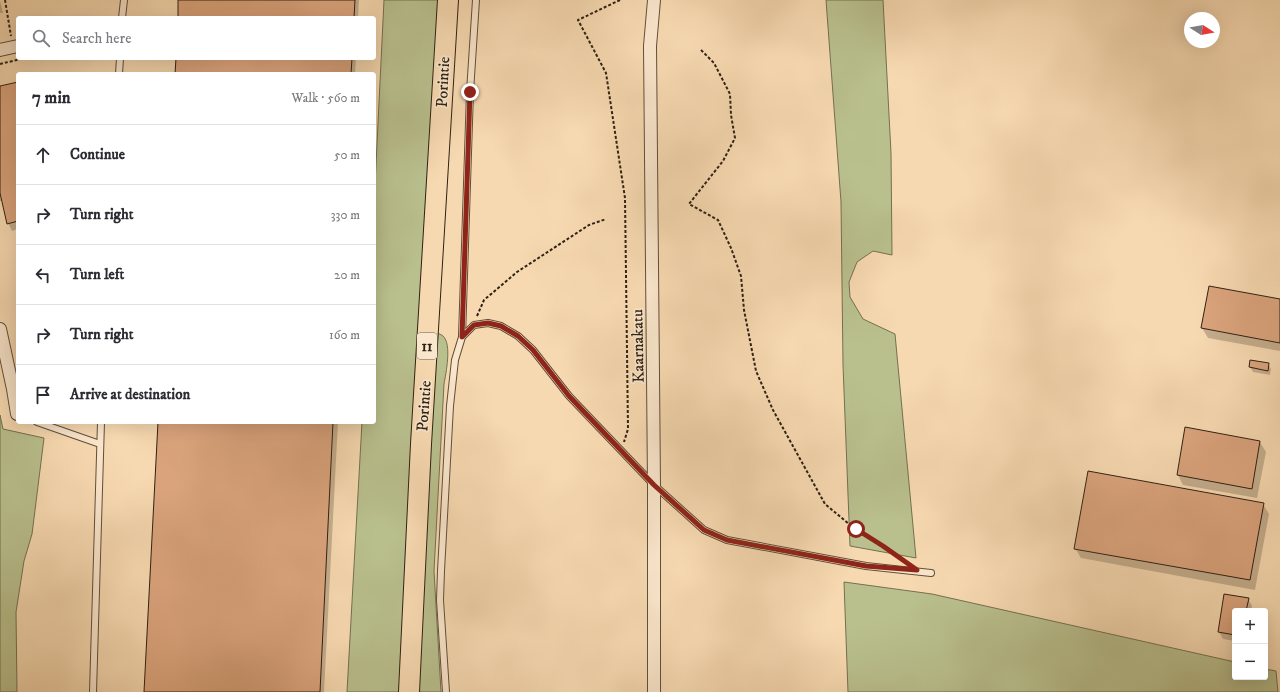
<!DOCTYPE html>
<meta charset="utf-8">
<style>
:root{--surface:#fff;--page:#f2f2f3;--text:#2b2b33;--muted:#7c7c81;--line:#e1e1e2}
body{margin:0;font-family:"IM FELL DW Pica",serif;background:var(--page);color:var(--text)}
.controls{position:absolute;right:12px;bottom:12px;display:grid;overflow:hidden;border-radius:4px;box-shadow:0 4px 16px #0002}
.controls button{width:36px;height:36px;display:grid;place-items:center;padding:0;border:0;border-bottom:1px solid var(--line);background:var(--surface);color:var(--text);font:20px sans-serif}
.compass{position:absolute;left:1184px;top:12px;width:36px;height:36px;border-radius:50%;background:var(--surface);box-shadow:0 4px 16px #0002;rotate:101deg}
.stop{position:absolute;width:12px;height:12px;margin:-9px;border:3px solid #8f2418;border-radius:50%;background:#fff}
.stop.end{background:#8f2418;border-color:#fff;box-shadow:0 1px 4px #0008}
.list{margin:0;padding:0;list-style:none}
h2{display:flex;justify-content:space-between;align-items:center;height:52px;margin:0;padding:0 16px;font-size:17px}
h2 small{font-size:13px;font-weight:400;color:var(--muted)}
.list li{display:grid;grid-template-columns:26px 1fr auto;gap:12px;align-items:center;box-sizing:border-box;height:60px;padding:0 16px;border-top:1px solid var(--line)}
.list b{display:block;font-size:15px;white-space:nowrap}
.list em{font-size:13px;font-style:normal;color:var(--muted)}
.icon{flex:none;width:22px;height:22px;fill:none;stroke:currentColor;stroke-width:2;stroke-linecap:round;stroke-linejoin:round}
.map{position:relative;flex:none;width:1280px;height:692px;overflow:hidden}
.search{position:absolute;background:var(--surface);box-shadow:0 4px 16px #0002;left:16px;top:16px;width:360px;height:44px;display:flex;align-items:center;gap:10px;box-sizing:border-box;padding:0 14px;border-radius:4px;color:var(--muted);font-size:15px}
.panel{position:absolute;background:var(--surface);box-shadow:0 4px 16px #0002;left:16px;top:72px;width:360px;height:352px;border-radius:4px}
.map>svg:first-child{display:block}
.green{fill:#b9c08e;stroke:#747051}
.shadow{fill:#0003}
.building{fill:#dba47d;stroke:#2e2114}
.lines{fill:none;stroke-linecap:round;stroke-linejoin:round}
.service-casing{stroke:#604f3b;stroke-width:8}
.minor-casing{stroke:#604f3b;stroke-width:14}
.trunk-casing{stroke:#2e2114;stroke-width:22}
.path{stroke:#2e2114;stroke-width:2;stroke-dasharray:3 2;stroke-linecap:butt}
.service{stroke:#fae6cc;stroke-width:6}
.minor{stroke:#fae6cc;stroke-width:12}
.trunk{stroke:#f7d9b1;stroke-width:20}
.route{stroke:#8f2418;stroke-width:5}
.labels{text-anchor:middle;stroke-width:3.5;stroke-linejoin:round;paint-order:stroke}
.shield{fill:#fae6cc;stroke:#6b5c4b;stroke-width:1}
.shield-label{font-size:15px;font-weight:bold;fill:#2e2114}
.street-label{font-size:16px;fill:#2e2114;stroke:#fae6cc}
</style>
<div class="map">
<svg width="1280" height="692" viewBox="0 0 1280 692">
<rect width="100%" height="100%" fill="#f7d9b1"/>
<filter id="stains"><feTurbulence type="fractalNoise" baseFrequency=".005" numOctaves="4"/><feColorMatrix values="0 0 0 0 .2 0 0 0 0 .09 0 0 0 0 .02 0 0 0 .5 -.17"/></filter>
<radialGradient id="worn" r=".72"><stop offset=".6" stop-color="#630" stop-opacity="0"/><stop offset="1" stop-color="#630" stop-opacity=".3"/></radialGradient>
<!-- green -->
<path class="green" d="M 384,0 L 438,0 L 399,692 L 347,692 L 362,422 L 374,422 L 374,206 Z
M 826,0 L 883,0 L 891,153 L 892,255 L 873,251 L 857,262 L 849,282 L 850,297 L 863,319 L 895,334 L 916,558 L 850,546 L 843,365 L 841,202 Z
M 434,331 C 436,333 441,334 443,336 C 452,344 446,373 444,384 L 434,571 L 441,692 L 416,692 Z
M 0,415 L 3,429 L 44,438 L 32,534 L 24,561 L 16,612 L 17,692 L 0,692 Z
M 844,582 L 932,594 L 1235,662 L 1235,677 L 1265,677 L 1265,669 L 1276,671 L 1278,692 L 848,692 Z"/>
<!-- shadow -->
<path class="shadow" d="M 179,0 L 359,0 L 358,18 L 179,18 Z
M 0,1 L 3,13 L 0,13 Z
M 177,58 L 356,58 L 355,74 L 176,74 Z
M 18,83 L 18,229 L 12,231 L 8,223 L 3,201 L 0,201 L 0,87 Z
M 1280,300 L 1280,351 L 1208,338 L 1202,328 Z
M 1268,364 L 1271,369 L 1270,375 L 1253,372 L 1250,367 Z
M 159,422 L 338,422 L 324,692 L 145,692 Z
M 1186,429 L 1260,442 L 1266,452 L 1257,498 L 1183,485 L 1178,475 Z
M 1263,504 L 1269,514 L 1255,590 L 1081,558 L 1075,548 Z
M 1225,595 L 1248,599 L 1252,606 L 1251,611 L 1235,611 L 1235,641 L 1223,639 L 1219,632 Z"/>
<!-- building -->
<path class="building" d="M 178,0 L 355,0 L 354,18 L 178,18 Z
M 176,58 L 352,58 L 351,74 L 175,74 Z
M 18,82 L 18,221 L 7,224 L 0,193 L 0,86 Z
M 1209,286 L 1280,299 L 1280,343 L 1201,328 Z
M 1250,360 L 1269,363 L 1268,371 L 1249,367 Z
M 158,422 L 333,422 L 320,692 L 144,692 Z
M 1185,427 L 1260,441 L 1252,489 L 1177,475 Z
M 1088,471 L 1264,503 L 1250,580 L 1074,549 Z
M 1224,594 L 1249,598 L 1246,611 L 1235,611 L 1235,635 L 1218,632 Z"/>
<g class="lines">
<defs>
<path id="service" d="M 122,18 L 124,0
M 119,74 L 120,58
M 462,337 L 470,92 L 476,0
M 37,422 L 100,444
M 93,692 L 101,422
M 446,692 L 440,600 L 441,571 L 450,406 L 455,360 L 462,337 L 474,325 L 488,323 L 501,326 L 518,336 L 533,350 L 569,396 L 654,485 L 704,530 L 727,540 L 866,566 L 931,573"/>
<path id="minor" d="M 654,0 L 650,46 L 654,485 L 654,692
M 0,50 L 18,46
M 0,329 L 13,389 L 17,414"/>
<path id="trunk" d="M 409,692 L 421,444 L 448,0"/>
</defs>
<!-- service casing -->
<use href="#service" class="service-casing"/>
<!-- minor casing -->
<use href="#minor" class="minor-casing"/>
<!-- trunk casing -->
<use href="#trunk" class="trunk-casing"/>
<!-- path -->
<path class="path" d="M 5,0 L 11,36
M 620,0 L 578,20 L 606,73 L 625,198 L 628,429 L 624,442
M 701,50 L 714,63 L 730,94 L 731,115 L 735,138 L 723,161 L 689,204 L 718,220 L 731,248 L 741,276 L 744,310 L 756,371 L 773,410 L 825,504 L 855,529 L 904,561
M 0,64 L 25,58
M 477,316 L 484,300 L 517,272 L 589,225 L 606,219"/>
<!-- service -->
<use href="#service" class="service"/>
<!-- minor -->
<use href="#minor" class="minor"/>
<!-- trunk -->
<use href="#trunk" class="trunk"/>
</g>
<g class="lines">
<!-- route -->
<path class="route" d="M 470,92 L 462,337 L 474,325 L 488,323 L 501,326 L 518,336 L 533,350 L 569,396 L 654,485 L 704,530 L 727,540 L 866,566 L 917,570 L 883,546 L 856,529"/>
</g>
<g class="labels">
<!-- shield labels -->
<rect class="shield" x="417" y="333" width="20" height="26" rx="3"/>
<g class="shield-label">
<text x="427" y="351">11</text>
</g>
<!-- street labels -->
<g class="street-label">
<text transform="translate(442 82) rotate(-87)" y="6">Porintie</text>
<text transform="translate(637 346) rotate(-91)" y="6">Kaarnakatu</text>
<text transform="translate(423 406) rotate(-86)" y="6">Porintie</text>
</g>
</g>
<rect width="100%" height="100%" filter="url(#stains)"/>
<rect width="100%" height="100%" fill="url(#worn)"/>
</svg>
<div class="controls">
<button>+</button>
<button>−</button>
</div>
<svg class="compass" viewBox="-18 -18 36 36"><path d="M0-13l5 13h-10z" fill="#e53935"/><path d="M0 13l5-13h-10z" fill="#7c7c81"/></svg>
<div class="stop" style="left:856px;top:529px"></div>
<div class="stop end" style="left:470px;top:92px"></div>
<div class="search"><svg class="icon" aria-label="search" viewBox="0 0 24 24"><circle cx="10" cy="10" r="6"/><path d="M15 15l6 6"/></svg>Search here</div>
<section class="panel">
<h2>7 min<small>Walk · 560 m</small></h2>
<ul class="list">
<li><svg class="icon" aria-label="ahead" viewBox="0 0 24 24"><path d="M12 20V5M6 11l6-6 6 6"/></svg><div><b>Continue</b></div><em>50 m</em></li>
<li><svg class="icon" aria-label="right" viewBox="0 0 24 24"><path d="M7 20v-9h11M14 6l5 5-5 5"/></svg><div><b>Turn right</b></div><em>330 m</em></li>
<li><svg class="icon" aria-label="left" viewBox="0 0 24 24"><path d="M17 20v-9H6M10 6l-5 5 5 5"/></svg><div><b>Turn left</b></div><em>20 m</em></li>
<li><svg class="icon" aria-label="right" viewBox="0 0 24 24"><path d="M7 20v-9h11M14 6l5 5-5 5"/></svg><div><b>Turn right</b></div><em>160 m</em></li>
<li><svg class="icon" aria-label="arrive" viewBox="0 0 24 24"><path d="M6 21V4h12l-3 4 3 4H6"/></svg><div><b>Arrive at destination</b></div></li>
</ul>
</section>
</div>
